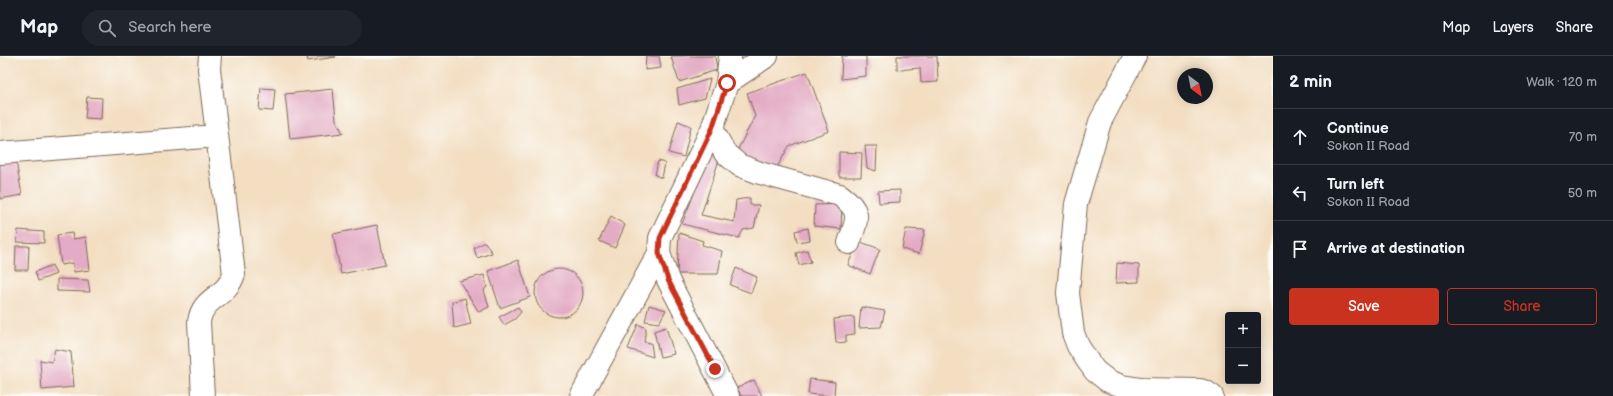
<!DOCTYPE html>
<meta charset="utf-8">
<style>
:root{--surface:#171b24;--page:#20242c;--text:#f1f3f6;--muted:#9ea1a6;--line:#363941;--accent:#c8321e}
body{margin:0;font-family:"Balsamiq Sans",sans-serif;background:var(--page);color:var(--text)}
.controls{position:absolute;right:12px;bottom:12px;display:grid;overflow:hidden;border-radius:4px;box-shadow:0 2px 10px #0003}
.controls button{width:36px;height:36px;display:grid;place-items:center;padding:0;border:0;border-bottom:1px solid var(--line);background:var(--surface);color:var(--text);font:20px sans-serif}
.compass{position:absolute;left:1177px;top:12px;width:36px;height:36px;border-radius:50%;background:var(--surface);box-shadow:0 2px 10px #0003;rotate:148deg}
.stop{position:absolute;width:12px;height:12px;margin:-9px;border:3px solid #c8321e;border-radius:50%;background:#fff}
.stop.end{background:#c8321e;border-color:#fff;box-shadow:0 1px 4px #0008}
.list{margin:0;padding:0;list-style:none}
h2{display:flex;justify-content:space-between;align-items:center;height:52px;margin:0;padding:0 16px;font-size:17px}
h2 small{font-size:13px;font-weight:400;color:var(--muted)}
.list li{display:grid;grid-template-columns:26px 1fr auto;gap:12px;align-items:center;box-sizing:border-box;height:56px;padding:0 16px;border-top:1px solid var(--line)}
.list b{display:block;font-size:15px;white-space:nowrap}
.list p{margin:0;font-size:13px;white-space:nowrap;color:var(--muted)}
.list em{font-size:13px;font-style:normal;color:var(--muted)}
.actions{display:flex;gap:8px;padding:12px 16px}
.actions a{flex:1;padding:9px 0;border:1px solid var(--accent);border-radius:4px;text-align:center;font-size:14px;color:var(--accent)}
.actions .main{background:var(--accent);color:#fff}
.icon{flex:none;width:22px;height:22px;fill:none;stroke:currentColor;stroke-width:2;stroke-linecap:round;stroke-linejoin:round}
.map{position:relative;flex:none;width:1273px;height:340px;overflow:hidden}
header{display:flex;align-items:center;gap:24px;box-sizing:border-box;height:56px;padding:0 20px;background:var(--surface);border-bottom:1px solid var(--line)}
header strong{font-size:19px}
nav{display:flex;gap:22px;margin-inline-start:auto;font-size:14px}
.search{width:280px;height:36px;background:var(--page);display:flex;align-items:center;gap:10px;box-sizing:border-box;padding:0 14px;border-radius:22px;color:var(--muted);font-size:15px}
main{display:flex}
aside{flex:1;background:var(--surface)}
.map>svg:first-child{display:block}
.building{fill:#e3abc5}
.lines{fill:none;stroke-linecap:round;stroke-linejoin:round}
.minor-casing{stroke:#7b6957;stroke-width:24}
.minor{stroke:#fff;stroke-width:22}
.route{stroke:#c8321e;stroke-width:5}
</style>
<header>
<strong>Map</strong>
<div class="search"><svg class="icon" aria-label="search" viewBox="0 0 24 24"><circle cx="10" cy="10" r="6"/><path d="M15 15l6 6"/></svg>Search here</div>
<nav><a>Map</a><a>Layers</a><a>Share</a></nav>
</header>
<main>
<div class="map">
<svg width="1273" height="340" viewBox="0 0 1273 340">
<rect width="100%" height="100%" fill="#fdfcf7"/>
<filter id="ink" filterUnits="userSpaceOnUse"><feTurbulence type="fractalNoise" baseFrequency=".025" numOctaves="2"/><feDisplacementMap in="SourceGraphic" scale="8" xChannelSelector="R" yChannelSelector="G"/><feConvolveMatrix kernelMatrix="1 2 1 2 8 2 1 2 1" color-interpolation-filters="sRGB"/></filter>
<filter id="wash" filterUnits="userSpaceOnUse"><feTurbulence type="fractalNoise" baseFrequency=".012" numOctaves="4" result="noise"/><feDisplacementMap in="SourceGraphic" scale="16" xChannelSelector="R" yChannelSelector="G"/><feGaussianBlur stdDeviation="0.9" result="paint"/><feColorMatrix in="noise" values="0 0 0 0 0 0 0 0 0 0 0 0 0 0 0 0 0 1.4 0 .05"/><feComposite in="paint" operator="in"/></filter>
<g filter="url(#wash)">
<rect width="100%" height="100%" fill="#f3dec2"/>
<g id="blocks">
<!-- building -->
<path class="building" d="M 307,0 L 335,0 L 336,1 L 308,5 Z
M 646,0 L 659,0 L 661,12 L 645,14 Z
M 673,0 L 715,0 L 717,14 L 679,26 L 671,1 Z
M 842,0 L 866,0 L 866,20 L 841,23 Z
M 897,0 L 937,0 L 938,26 L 921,27 L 920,12 L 897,14 Z
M 807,16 L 829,75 L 789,90 L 775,115 L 737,95 L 755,60 L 747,37 Z
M 710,23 L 705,42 L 679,49 L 677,33 Z
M 261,32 L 275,33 L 273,55 L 259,54 Z
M 333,33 L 336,64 L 343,77 L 290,83 L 285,38 Z
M 87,41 L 102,42 L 101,63 L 85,62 Z
M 678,65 L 691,70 L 684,101 L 669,97 Z
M 865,90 L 877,90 L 876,115 L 867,112 Z
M 839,96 L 862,97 L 861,121 L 839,121 Z
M 709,99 L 720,101 L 701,159 L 734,166 L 736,144 L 750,142 L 750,149 L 759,149 L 754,172 L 743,174 L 739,182 L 682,168 Z
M 16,105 L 22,139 L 0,143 L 0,108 Z
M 658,105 L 665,107 L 662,122 L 655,119 Z
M 900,134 L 900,146 L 879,147 L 878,135 Z
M 842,148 L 841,173 L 814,170 L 815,149 Z
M 611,160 L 625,169 L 615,192 L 599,185 Z
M 377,169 L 385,209 L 341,218 L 333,178 Z
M 808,172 L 810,184 L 797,186 L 795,175 Z
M 906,173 L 925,174 L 919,198 L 902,193 Z
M 18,174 L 44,176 L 44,187 L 17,186 Z
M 72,177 L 73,183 L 86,181 L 90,214 L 74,216 L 73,207 L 61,209 L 57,179 Z
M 679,177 L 703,185 L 702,189 L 722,195 L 718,218 L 677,218 Z
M 858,185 L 880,193 L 870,218 L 848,209 Z
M 485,186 L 492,197 L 477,202 L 474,192 Z
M 16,190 L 29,190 L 28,214 L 15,214 Z
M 807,194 L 811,206 L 799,209 L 796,197 Z
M 518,204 L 530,241 L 500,252 L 488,215 Z
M 1117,207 L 1139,209 L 1139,226 L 1116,227 Z
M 52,209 L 56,218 L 38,225 L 35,216 Z
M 736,212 L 757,221 L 751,237 L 730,229 Z
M535 237a24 24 0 1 1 48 0a24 24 0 1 1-48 0Z
M 484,219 L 487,231 L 484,234 L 489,251 L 479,256 L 459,225 Z
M 57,223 L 88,224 L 90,236 L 57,235 Z
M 465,242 L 471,268 L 454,272 L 452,246 Z
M 649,249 L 666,254 L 659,267 L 645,265 Z
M 518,251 L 521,256 L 515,263 L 504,269 L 499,261 Z
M 861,251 L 885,255 L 881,271 L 859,272 Z
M 854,261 L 855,278 L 846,279 L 846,286 L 836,287 L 834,263 Z
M 638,268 L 646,272 L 644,286 L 651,287 L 653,301 L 628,293 Z
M 666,271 L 674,298 L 660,301 L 654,275 Z
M 55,293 L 71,296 L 74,331 L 42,334 L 40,304 L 52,306 Z
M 810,323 L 835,326 L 834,340 L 808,338 Z
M 754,324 L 762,340 L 741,340 L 737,332 Z"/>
</g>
</g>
<g filter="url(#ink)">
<use href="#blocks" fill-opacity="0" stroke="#7b6957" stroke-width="1"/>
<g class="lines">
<defs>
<path id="minor" d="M 1135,0 L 1100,66 L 1076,148 L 1068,237 L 1073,277 L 1078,290 L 1087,304 L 1095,315 L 1108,325 L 1122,330 L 1141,333 L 1200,334 L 1206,336 L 1212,340
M 727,27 L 767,0
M 712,73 L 725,97 L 739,109 L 760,117 L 840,139 C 863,156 857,163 849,187
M 0,97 L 217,80
M 203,340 L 199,266 C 202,240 226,243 234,218 L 209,13 L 210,0
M 581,340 L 659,197
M 728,340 L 668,224 L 659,197 L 660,182 L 712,73 L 727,27 L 730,0"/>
</defs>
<!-- minor casing -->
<use href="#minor" class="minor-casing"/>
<!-- minor -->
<use href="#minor" class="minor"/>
</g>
</g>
<g class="lines" filter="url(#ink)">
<!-- route -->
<path class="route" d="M 715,313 L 668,224 L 659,197 L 660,182 L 712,73 L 727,27"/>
</g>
</svg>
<div class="controls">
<button>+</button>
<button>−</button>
</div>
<svg class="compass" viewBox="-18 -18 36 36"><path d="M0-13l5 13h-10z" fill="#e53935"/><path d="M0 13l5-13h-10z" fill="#9ea1a6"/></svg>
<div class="stop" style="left:727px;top:27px"></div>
<div class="stop end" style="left:715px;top:313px"></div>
</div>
<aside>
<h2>2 min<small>Walk · 120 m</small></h2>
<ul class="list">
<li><svg class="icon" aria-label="ahead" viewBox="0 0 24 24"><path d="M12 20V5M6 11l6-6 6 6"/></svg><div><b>Continue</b><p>Sokon II Road</p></div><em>70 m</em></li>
<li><svg class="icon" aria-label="left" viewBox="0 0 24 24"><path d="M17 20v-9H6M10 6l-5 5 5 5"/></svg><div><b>Turn left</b><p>Sokon II Road</p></div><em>50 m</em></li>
<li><svg class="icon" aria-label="arrive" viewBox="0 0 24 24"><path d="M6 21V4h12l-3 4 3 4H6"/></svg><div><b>Arrive at destination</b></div></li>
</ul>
<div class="actions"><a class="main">Save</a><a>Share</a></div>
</aside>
</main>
